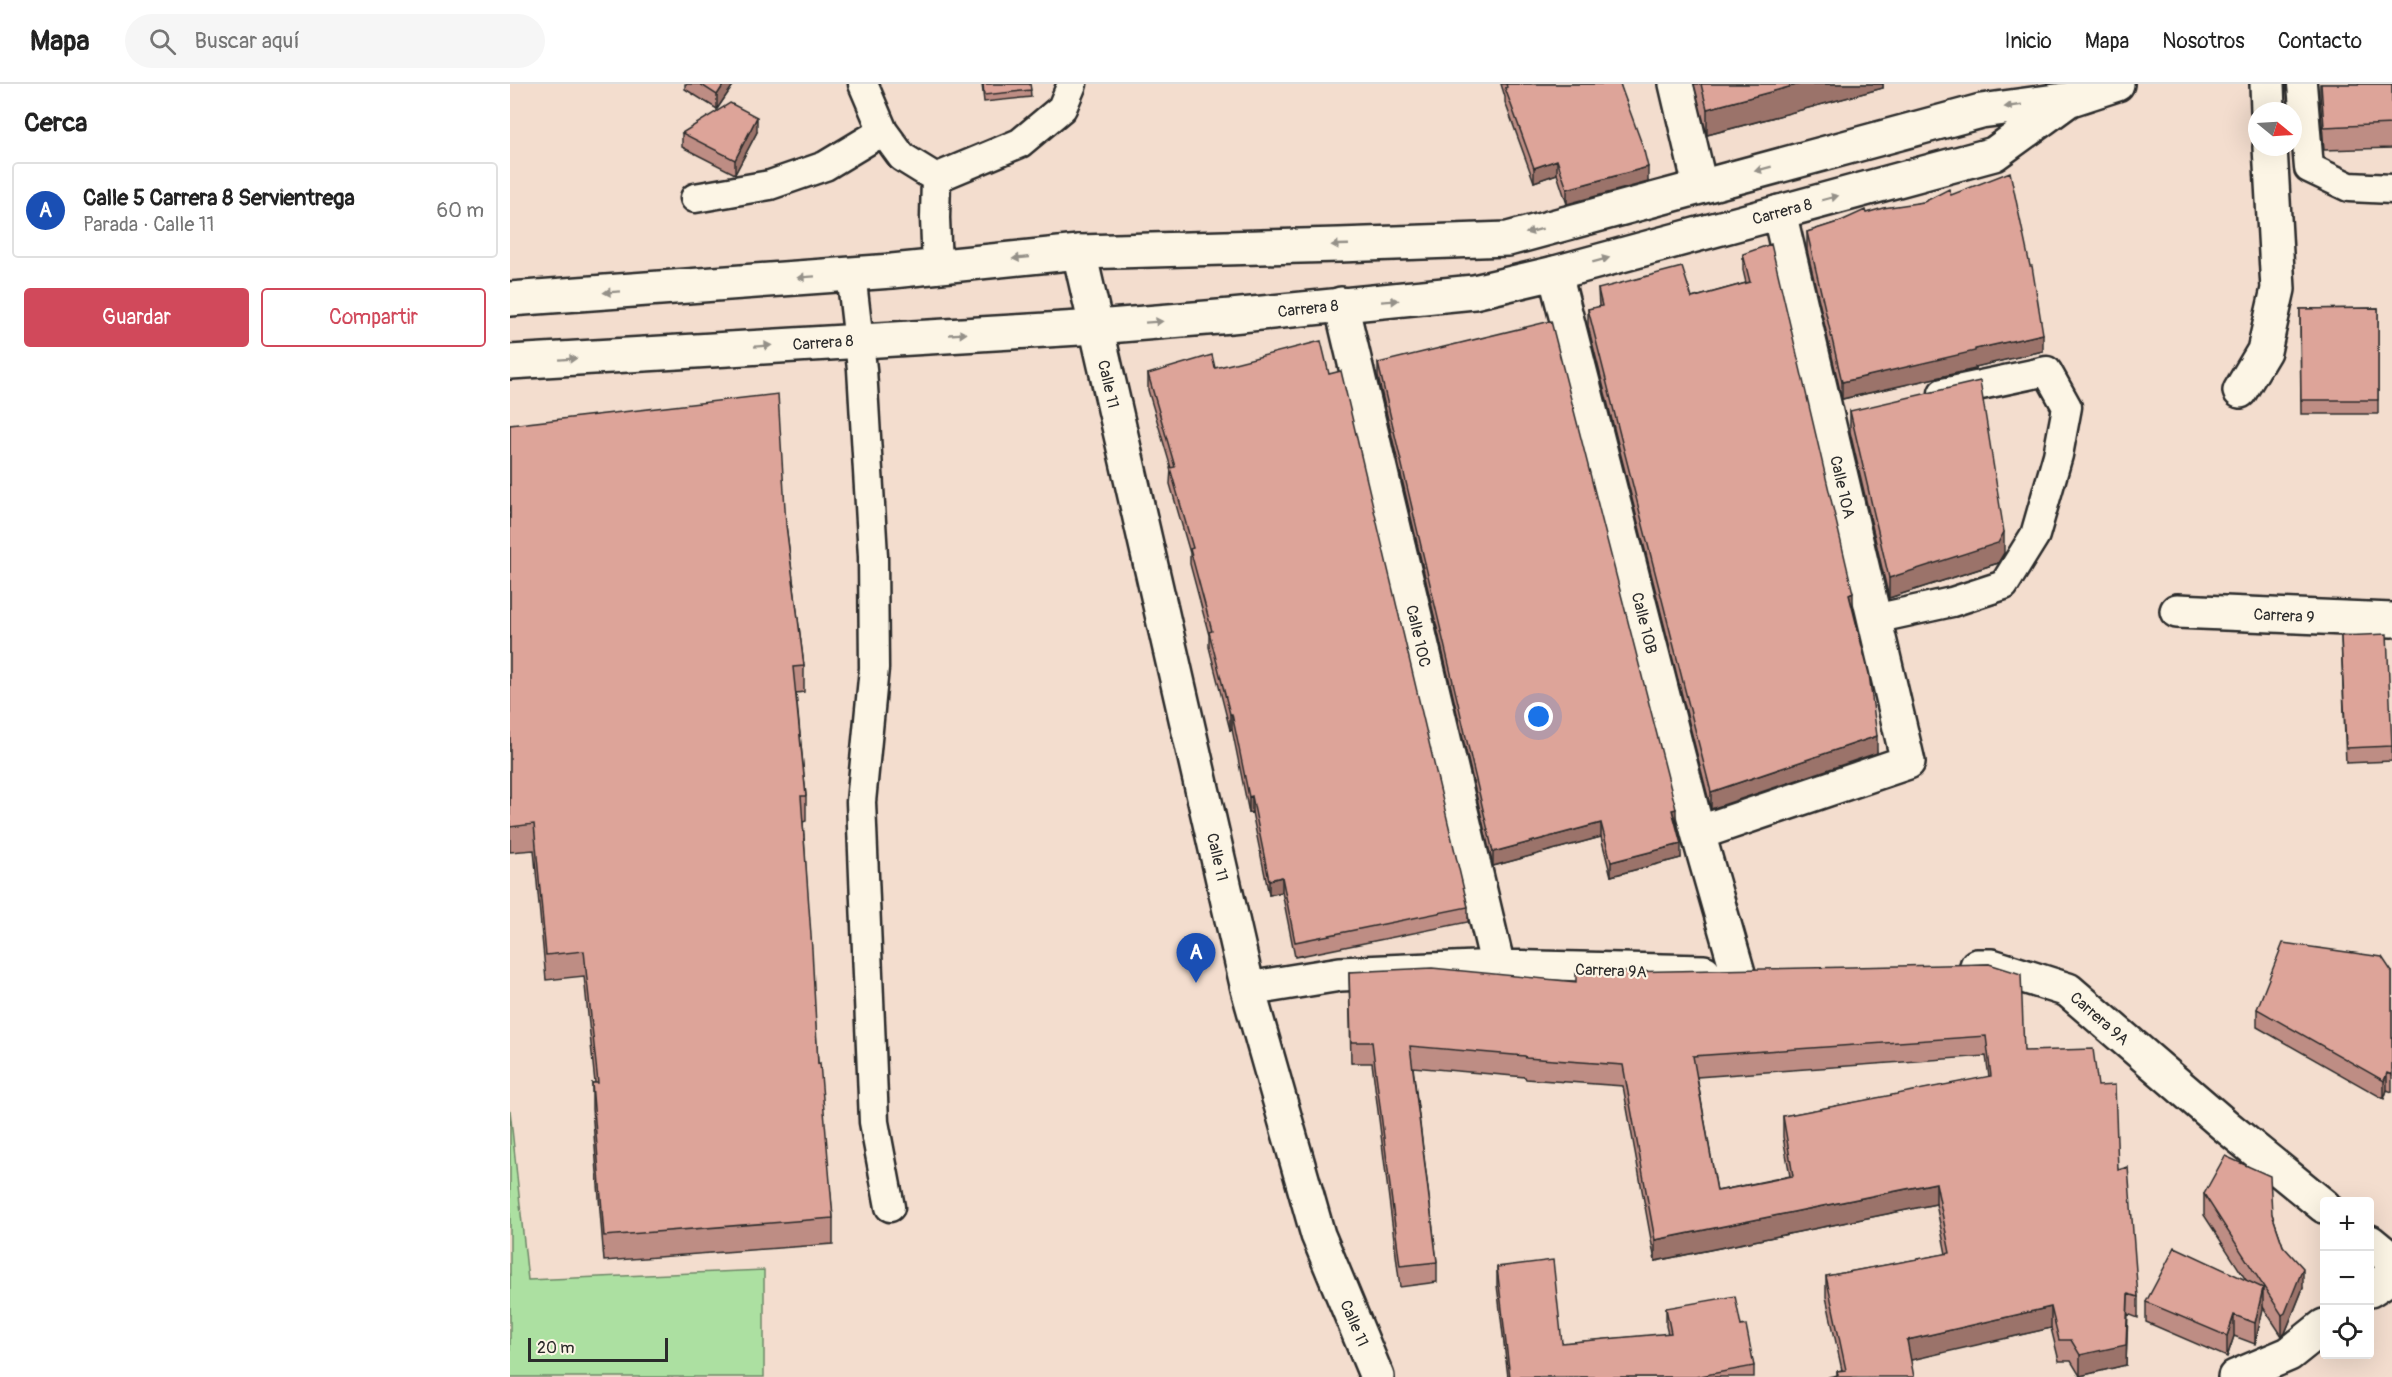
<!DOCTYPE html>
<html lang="es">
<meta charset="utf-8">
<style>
:root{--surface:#fff;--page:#f6f6f6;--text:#222;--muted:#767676;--line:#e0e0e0;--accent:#d1495b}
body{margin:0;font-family:Pangolin,sans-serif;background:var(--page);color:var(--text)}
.controls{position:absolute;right:18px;bottom:18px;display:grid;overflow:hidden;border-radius:6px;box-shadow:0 6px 24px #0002}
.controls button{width:54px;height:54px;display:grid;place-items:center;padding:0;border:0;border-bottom:2px solid var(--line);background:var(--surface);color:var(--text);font:30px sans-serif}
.compass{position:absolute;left:1738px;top:18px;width:54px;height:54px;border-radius:50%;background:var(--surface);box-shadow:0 6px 24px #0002;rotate:108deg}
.scale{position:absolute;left:18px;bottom:15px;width:140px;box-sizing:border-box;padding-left:6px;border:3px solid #2b2b2b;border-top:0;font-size:16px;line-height:21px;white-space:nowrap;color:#2b2b2b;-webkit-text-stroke:4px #fcf5e5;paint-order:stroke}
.you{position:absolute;left:1029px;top:633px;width:21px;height:21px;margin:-15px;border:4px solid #fff;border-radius:50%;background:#1a73e8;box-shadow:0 0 0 9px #1a73e833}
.badge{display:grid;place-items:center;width:39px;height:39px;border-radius:50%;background:var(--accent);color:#fff;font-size:20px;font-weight:700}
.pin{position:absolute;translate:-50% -50px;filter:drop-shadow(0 2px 3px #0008)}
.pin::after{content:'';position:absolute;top:32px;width:21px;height:18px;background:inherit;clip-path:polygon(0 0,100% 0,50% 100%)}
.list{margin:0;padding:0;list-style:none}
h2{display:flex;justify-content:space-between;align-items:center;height:78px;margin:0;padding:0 24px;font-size:26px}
h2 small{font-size:20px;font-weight:400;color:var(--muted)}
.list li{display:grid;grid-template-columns:39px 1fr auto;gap:18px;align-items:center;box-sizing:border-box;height:96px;margin:0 12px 12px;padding:0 12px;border:2px solid var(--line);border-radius:6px}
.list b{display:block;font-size:22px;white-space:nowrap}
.list p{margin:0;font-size:20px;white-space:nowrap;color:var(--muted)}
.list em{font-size:20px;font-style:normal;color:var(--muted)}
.actions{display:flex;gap:12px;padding:18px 24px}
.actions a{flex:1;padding:14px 0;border:2px solid var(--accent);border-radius:6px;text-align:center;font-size:21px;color:var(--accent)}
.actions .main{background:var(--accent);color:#fff}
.icon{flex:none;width:33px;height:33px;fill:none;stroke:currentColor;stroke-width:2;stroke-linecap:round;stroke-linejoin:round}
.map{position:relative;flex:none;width:1882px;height:1293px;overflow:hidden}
header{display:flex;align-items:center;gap:36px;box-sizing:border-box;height:84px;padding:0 30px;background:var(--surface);border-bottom:2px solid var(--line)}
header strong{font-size:28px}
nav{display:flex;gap:33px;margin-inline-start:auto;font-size:21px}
.search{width:420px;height:54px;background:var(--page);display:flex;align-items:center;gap:15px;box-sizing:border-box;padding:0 21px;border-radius:33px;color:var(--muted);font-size:22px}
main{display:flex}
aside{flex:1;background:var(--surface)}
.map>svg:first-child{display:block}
.green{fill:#ace0a1;stroke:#6c8666;stroke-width:1.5}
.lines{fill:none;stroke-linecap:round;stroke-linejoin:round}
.lane-casing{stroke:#2b2b2b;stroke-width:33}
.street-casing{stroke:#2b2b2b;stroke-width:38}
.secondary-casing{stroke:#2b2b2b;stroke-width:38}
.lane{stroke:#fcf5e5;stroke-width:28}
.street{stroke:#fcf5e5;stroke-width:33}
.secondary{stroke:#fcf5e5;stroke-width:33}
.wall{fill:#be8d84;stroke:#2b2b2b;stroke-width:1.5;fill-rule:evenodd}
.shaded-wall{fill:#9b736b;stroke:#2b2b2b;stroke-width:1.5}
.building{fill:#dda499;stroke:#2b2b2b;stroke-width:1.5;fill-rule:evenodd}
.oneway{fill:#949088}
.labels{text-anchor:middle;stroke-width:4.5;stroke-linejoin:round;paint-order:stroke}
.street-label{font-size:16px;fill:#2b2b2b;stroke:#fcf5e5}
</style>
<header>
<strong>Mapa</strong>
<div class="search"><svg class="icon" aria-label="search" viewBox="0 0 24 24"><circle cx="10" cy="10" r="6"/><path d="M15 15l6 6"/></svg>Buscar aquí</div>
<nav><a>Inicio</a><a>Mapa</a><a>Nosotros</a><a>Contacto</a></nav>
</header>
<main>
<aside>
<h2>Cerca<small></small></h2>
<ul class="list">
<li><span class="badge" style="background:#1a4fb4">A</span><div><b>Calle 5 Carrera 8 Servientrega</b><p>Parada · Calle 11</p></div><em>60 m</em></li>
</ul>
<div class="actions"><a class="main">Guardar</a><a>Compartir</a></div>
</aside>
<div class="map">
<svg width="1882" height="1293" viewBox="0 0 1882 1293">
<rect width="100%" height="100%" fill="#f3ddce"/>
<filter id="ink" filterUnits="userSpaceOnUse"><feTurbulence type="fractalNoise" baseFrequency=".0167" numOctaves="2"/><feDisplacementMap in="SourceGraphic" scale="12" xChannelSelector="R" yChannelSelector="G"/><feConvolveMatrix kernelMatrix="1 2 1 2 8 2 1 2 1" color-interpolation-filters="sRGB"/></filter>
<g filter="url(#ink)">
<!-- green -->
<path class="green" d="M 0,1026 L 18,1196 L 254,1186 L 254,1293 L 0,1293 Z"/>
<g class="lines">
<defs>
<path id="lane" d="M 353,0 L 373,47 L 392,73 L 426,94
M 1792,0 L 1799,84 L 1839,103 L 1882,105
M 426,94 L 510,59 L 552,24 L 562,0
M 426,94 L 425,134 L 427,182
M 185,114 L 260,101 L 315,82 L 373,47
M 341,189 L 352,285 L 363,472 L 364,584 L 351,718 L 364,1038 L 380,1123
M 1364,535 L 1442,518 L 1494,501 L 1525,451 L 1548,371 L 1557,323 L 1537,287 L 1433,309"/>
<path id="street" d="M 1166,0 L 1190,102
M 1757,0 L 1758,27
M 569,168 L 738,905 L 808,1151 L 867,1293
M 1045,189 L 1188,749 L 1228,889
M 831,220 L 988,883
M 1730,307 L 1754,267 L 1768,205 L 1760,63
M 1667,527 L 1882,536
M 1188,749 L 1398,678 L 1269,128
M 1467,882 L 1482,882 L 1558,906 L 1717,1043 L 1814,1122
M 738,905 L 830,890 L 988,883 L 1194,888
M 1860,1158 L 1882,1176
M 1860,1206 L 1882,1192
M 1725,1293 L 1779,1270 L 1814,1242"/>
<path id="secondary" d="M 0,215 L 382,187 L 569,168 L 829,161 L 998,155 L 1471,27 L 1561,15 L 1607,0
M 0,278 L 586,243 L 721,232 L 964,208 L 1045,189 L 1484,70 L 1557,17"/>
</defs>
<!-- lane casing -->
<use href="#lane" class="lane-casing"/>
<!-- street casing -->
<use href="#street" class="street-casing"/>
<!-- secondary casing -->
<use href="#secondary" class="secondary-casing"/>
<!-- lane -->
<use href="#lane" class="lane"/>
<!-- street -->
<use href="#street" class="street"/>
<!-- secondary -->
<use href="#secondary" class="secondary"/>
</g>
<!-- wall -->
<path class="wall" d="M 175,0 L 224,0 L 207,25 L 175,5 Z
M 472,0 L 520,0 L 521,13 L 474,18 Z
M 991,0 L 1110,0 L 1138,98 L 1057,120 L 1047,90 L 1024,98 L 995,18 L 995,13 Z
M 1184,0 L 1373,0 L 1373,4 L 1197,51 Z
M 1810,0 L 1882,0 L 1882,64 L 1814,66 L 1810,11 Z
M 247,48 L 225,90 L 172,63 L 172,49 Z
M 1441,111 L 1533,267 L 1465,283 L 1465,285 L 1332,315 L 1297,166 L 1297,148 L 1356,129 L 1414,118 Z
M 1233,170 L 1343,526 L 1367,669 L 1201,725 L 1078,242 L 1078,225 L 1089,223 L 1088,205 L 1182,214 L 1236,199 L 1233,186 Z
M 1868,224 L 1868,330 L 1791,330 L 1790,225 Z
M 868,279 L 1166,739 L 1171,774 L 1101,792 L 1091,753 L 983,782 L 868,293 Z
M 705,284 L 819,290 L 958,823 L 958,838 L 785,873 L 772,808 L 759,811 L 742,728 L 739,729 L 722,645 L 720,646 L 699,563 L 699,551 L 680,480 L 680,469 L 660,400 L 661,384 L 638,306 L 638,290 Z
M 1340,327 L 1494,469 L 1488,479 L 1379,514 L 1340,348 Z
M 0,341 L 276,441 L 294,582 L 294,608 L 286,609 L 296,712 L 296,737 L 293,738 L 308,980 L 323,1134 L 323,1160 L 94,1177 L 82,1025 L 82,999 L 85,999 L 74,892 L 36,896 L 24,766 L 0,768 Z
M 1831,552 L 1882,662 L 1882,677 L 1836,679 Z
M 1479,880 L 1514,967 L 1588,1002 L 1608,1086 L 1628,1213 L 1628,1234 L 1618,1230 L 1616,1281 L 1570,1292 L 1561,1277 L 1549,1277 L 1541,1244 L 1327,1291 L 1327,1287 L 1332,1286 L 1316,1213 L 1316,1192 L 1436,1170 L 1426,1120 L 1145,1177 L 1113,1002 L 1016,995 L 1015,993 L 903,983 L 927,1178 L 927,1198 L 890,1203 L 862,979 L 841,979 L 839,888 L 1066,897 ZM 1476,972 L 1479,993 L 1273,1032 L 1273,1053 L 1280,1092 L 1207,1107 L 1187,993 Z
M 1882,888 L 1882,1008 L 1877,1006 L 1874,1015 L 1747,943 L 1747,925 Z
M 1694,1110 L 1762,1130 L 1773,1162 L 1793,1204 L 1775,1249 L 1772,1252 L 1753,1223 L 1745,1260 L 1724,1252 L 1717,1273 L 1636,1238 L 1636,1218 L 1736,1196 L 1694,1131 Z
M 987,1183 L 1052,1259 L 1158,1250 L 1156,1242 L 1156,1224 L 1231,1242 L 1244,1282 L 1244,1293 L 998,1293 L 987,1201 Z"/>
<!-- shaded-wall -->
<path class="shaded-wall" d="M 214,0 L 224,0 L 207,25 L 207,11 Z
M 1290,0 L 1373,0 L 1373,4 L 1197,51 L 1197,25 Z
M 247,33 L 247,48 L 225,90 L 225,76 Z
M 1047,76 L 1047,90 L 1024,98 L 1024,84 Z
M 1138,83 L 1138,98 L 1057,120 L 1057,105 Z
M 1533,250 L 1533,267 L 1465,283 L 1465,285 L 1332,315 L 1332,298 L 1465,265 Z
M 1494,448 L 1494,469 L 1488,479 L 1379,514 L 1379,494 Z
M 1343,509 L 1343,526 L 1339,511 Z
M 720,630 L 722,630 L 722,645 L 720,646 Z
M 1367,652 L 1367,669 L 1201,725 L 1201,708 Z
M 742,712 L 742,728 L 739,729 L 739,713 Z
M 1166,725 L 1166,739 L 1162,726 Z
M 1091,739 L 1091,753 L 983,782 L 983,768 Z
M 1171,760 L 1171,774 L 1101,792 L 1101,778 Z
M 772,793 L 772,808 L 759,811 L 759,796 Z
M 1877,989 L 1877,1006 L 1874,1015 L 1874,997 Z
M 1426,1099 L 1426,1120 L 1145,1177 L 1145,1156 Z
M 1793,1184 L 1793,1204 L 1775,1249 L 1772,1252 L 1772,1231 Z
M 1753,1204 L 1753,1225 L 1745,1260 L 1745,1239 Z
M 1618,1210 L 1616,1281 L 1570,1292 L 1570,1271 Z
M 1541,1223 L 1541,1244 L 1397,1277 L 1397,1256 Z
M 1724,1231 L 1724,1252 L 1717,1273 L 1717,1252 Z"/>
<!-- building -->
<path class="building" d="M 190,0 L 214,0 L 207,11 Z
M 473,0 L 520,0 L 521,6 L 474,11 Z
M 996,0 L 1110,0 L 1133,63 L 1138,83 L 1057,105 L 1047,76 L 1024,84 L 995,4 L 997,3 Z
M 1191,0 L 1290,0 L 1197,25 Z
M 1811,0 L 1882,0 L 1882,40 L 1814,43 Z
M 220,19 L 247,33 L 225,76 L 172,49 Z
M 1500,88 L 1520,182 L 1522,182 L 1533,250 L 1465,265 L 1465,267 L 1332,298 L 1297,148 L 1331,137 L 1355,126 L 1356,129 L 1373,124 L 1414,118 L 1439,105 L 1441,111 Z
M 1261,160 L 1343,509 L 1339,511 L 1359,590 L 1367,652 L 1201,708 L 1078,225 L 1092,222 L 1088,205 L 1172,183 L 1182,214 L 1240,198 L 1233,170 Z
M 1868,224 L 1868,316 L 1791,316 L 1790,225 Z
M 1041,237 L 1166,725 L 1162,726 L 1171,760 L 1101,778 L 1091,739 L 983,768 L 868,279 Z
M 811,257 L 819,290 L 831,287 L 958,823 L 785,858 L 772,793 L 759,796 L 742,712 L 739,713 L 722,630 L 720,630 L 699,548 L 702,547 L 680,465 L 683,464 L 660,384 L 665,383 L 638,290 L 702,271 L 705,284 Z
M 1470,297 L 1494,448 L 1488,459 L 1379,494 L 1340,327 Z
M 268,310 L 276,441 L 294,582 L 283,583 L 296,712 L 291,712 L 302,865 L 308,980 L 310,979 L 323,1134 L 94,1152 L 82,999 L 88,999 L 74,867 L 36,871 L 24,740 L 0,743 L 0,341 Z
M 1877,550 L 1882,662 L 1836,664 L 1831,552 Z
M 1773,859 L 1872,873 L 1882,888 L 1882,991 L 1877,989 L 1874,997 L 1747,925 Z
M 1479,880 L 1511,890 L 1514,967 L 1583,965 L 1588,1002 L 1605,1001 L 1608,1086 L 1618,1083 L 1628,1213 L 1618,1210 L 1616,1261 L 1570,1271 L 1561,1256 L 1549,1256 L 1541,1223 L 1397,1256 L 1404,1293 L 1318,1293 L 1328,1291 L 1327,1287 L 1336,1286 L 1316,1192 L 1440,1169 L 1426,1099 L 1145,1156 L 1113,981 L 1016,974 L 1015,972 L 900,962 L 927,1178 L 890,1182 L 862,958 L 841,958 L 839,888 L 922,884 L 1066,898 L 1066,889 ZM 1476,952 L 1481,992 L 1273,1032 L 1283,1092 L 1207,1107 L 1183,972 Z
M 1715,1072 L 1760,1092 L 1762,1130 L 1773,1162 L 1793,1184 L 1775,1229 L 1772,1231 L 1694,1110 Z
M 1665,1163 L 1753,1204 L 1745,1239 L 1724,1231 L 1717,1252 L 1636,1218 Z
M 1043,1176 L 1052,1259 L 1161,1249 L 1156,1224 L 1225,1212 L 1231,1242 L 1236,1241 L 1244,1282 L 1185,1293 L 1000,1293 L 987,1183 Z"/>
<!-- one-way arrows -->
<defs><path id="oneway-solid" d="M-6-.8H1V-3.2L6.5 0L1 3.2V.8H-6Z" transform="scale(1.5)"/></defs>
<g class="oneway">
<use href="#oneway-solid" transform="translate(1503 22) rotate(172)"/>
<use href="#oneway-solid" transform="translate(1253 85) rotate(165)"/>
<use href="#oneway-solid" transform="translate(1320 114) rotate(-15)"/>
<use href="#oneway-solid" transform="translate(1024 147) rotate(165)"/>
<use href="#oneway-solid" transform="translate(830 161) rotate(178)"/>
<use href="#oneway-solid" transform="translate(511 174) rotate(174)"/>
<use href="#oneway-solid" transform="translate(1091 176) rotate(-15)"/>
<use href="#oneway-solid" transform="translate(296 193) rotate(176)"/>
<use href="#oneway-solid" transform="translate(102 208) rotate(176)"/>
<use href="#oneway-solid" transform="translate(880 217) rotate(-4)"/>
<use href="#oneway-solid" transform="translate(644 238) rotate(-4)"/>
<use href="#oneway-solid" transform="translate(448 250) rotate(-3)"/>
<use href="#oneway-solid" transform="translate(253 262) rotate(-4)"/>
<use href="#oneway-solid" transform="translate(58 275) rotate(-4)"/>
</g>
</g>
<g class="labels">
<!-- street labels -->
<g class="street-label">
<text transform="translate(1272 127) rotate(-15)" y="6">Carrera 8</text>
<text transform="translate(798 224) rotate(-6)" y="6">Carrera 8</text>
<text transform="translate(313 258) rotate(-4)" y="6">Carrera 8</text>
<text transform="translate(599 300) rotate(77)" y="6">Calle 11</text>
<text transform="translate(1333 403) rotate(77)" y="6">Calle 10A</text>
<text transform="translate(1774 531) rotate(3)" y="6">Carrera 9</text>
<text transform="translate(1135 539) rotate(76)" y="6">Calle 10B</text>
<text transform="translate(909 552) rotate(77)" y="6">Calle 10C</text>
<text transform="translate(708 773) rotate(77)" y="6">Calle 11</text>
<text transform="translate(1101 886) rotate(2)" y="6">Carrera 9A</text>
<text transform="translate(1590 934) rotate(41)" y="6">Carrera 9A</text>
<text transform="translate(845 1239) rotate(67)" y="6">Calle 11</text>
</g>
</g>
</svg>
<div class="controls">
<button>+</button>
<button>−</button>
<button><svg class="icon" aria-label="locate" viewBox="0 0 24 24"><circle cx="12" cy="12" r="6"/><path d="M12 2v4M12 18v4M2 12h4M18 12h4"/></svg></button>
</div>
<svg class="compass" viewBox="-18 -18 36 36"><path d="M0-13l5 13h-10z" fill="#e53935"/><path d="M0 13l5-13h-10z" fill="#767676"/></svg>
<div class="scale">20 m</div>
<div class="you"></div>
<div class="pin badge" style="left:686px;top:899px;background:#1a4fb4">A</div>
</div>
</main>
